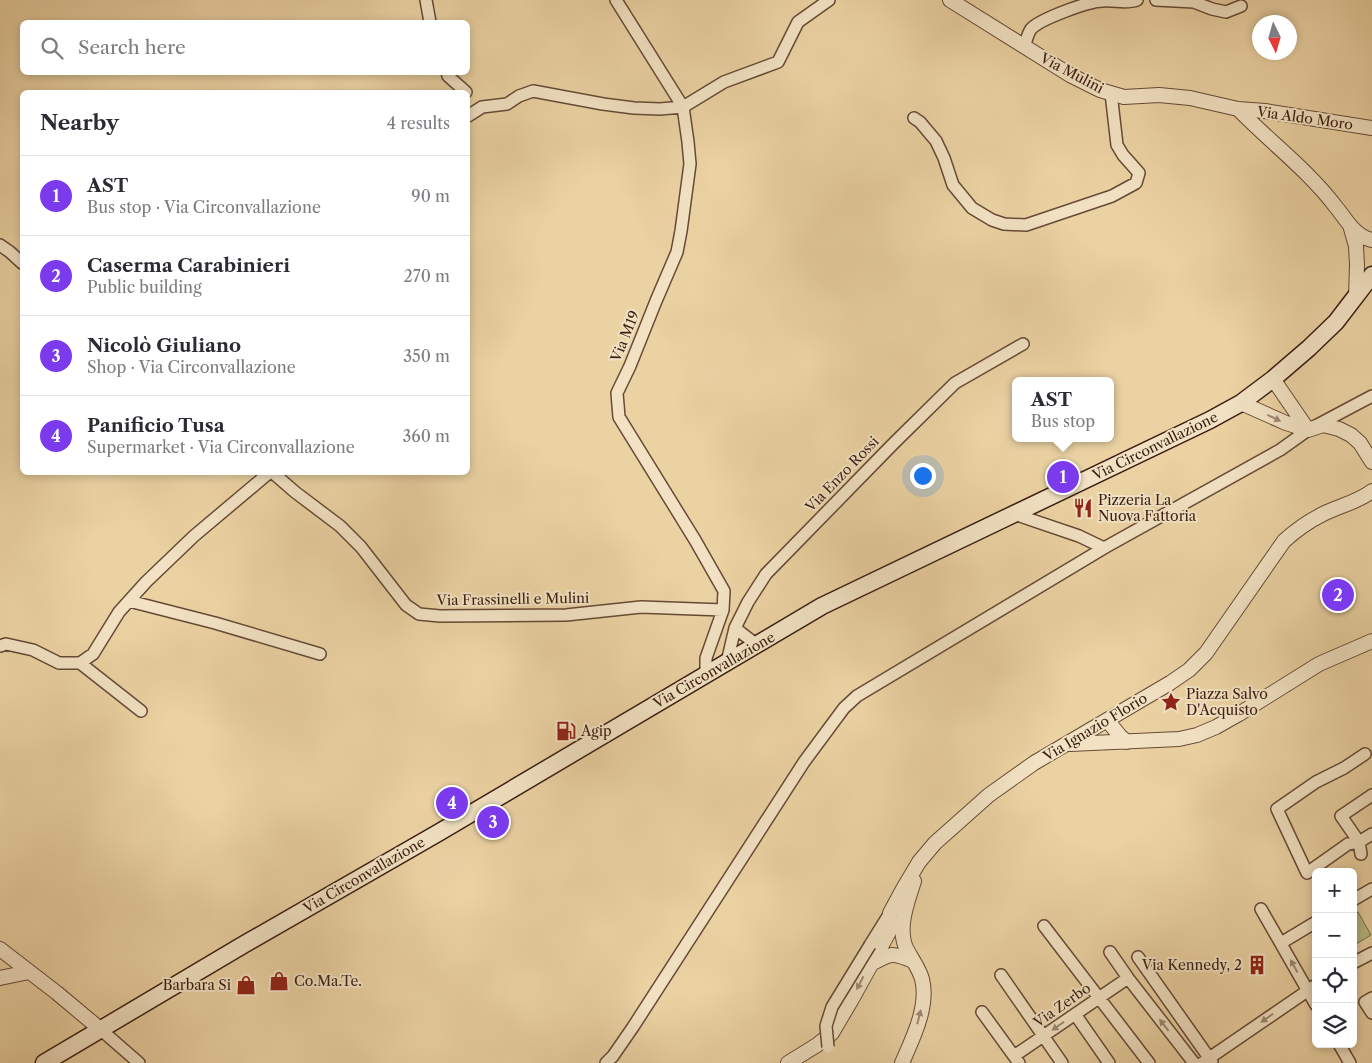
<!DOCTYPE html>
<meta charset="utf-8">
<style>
:root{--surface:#fff;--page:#f7f7f7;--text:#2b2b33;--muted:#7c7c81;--line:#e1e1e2;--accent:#7c3aed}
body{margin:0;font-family:"Libre Caslon Text",serif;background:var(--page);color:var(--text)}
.controls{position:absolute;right:15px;bottom:15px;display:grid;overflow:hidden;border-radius:8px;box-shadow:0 2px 8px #0003}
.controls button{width:45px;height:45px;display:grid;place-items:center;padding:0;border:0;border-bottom:1px solid var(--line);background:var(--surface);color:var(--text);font:25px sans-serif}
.compass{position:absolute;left:1252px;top:15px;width:45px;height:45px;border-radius:50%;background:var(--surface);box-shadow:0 2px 8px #0003;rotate:175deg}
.you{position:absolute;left:922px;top:475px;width:18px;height:18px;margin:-12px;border:4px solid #fff;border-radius:50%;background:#1a73e8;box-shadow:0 0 0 8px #1a73e833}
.badge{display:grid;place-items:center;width:32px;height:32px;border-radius:50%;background:var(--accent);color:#fff;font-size:16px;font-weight:700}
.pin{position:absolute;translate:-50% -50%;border:2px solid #fff;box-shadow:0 1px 5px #0006}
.popup{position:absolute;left:1012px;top:377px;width:102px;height:65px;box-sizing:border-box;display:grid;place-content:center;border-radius:8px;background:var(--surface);filter:drop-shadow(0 1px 4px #0005);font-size:16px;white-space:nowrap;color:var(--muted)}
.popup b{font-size:19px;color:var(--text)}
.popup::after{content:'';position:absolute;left:50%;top:100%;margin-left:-10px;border:10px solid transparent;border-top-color:var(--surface)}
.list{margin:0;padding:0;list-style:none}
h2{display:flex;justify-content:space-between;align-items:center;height:65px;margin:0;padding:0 20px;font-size:21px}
h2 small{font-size:16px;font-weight:400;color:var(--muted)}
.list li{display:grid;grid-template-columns:32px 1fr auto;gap:15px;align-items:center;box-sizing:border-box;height:80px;padding:0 20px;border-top:1px solid var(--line)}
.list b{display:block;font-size:19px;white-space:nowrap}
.list p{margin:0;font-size:16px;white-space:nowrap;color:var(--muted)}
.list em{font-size:16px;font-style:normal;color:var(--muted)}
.icon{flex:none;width:28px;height:28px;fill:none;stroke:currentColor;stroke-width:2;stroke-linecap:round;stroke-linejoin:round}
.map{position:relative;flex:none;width:1372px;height:1063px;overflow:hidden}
.search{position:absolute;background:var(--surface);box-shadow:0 2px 8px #0003;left:20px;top:20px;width:450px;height:55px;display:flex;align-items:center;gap:12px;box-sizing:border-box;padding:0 18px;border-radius:8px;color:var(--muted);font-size:19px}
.panel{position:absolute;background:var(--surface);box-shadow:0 2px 8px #0003;left:20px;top:90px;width:450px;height:385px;border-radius:8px}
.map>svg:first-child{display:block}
.green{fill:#b8bc85;stroke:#796c4b}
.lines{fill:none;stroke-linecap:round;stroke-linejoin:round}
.minor-casing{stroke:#664a36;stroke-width:14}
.tertiary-casing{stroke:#664a36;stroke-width:16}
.secondary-casing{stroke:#3a1d11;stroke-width:19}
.minor{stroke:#f2e2c3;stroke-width:11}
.tertiary{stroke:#f2e2c3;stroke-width:14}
.secondary{stroke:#f2e2c3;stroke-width:16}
.minor-bridge-casing{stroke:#664a36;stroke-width:14;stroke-linecap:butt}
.minor-bridge{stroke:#f2e2c3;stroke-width:11}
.oneway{fill:#9f8973}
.labels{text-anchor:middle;stroke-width:4;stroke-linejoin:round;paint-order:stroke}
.street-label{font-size:14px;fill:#3a1d11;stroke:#f2e2c3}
.poi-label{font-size:14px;fill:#3a1d11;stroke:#f2e2c3;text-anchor:start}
</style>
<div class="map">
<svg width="1372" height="1063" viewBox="0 0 1372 1063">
<rect width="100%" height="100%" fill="#ebd2a3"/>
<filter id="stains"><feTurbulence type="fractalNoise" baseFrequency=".004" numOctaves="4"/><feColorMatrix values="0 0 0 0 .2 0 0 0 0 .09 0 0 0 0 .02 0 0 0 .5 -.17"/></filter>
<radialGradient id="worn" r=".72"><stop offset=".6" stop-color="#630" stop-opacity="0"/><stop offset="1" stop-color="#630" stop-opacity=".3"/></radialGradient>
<!-- green -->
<path class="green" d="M 1358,912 L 1371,935 L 1353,946 L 1353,914 Z"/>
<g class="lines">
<defs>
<path id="minor" d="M 426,0 L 430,22
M 616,0 L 683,107 L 688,142 L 690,164 L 681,231 L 677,252 L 656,301 L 630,366 L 617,393 L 619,417 L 695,540 L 724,591 L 723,610 L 706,658 L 706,674
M 1156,0 L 1194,2 L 1212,9 L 1226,12 L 1241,6
M 1024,47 C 1026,41 1028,33 1031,29 C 1040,19 1089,1 1103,1 C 1114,0 1126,4 1137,0
M 447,72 L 448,76 L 466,92
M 468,116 L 482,107 L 507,104 L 519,96 L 533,91 L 603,104 L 634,108 L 660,109 L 683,107 L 724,82 L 778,62 L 798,22 L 829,0
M 914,118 L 920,122 L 936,141 L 944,158 L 953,185 L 972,208 L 992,220 L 1004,224 L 1026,225 L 1112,196 L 1136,183 L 1139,173 L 1123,155 L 1117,145 L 1111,93
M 0,245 L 10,252 L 22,263
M 272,472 L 295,492 L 340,526 L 361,547 L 406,605 L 419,614 L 440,616 L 566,615 L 641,607 L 723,610
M 1014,514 L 1079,536 L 1104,548
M 129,601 L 215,623 L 320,654
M 735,628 L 757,645
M 0,646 L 6,644 L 33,650 L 59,663 L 80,663 L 93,654 L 119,612 L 146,582 L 194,536 L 270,472
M 727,662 L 735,628 L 748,602 L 766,574 L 895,442 L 955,383 L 1023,344
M 80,663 L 141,711
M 1365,754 L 1344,768 L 1316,782 L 1277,809 L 1307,873 L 1348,844 L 1359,842 L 1372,834
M 1361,854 L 1359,842 L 1341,816 L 1372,795
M 1353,900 L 1372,889
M 1261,909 L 1316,1005
M 1044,926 L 1149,1063
M 1281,943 L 1316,922
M 870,945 L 890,913
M 1110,952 L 1128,978 L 1194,1063
M 1138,957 L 1212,1062
M 1353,963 L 1372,953
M 1001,975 L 1062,1063
M 1372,998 L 1365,1002 L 1372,1013
M 982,1012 L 1019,1063
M 1075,1014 L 1109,1063
M 100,1029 L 139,1063
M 1339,1044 L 1350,1063
M 1014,1056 L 1128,978
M 606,1063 L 613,1056 L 633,1027 L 804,762 L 844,708 L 857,696 L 1104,548 L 1280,450 L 1308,430 L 1372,396
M 1202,1063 L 1316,985"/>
<path id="tertiary" d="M 950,0 L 1070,75 L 1100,90 L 1124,97 L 1159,95 L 1190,98 L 1238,109 L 1265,111 L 1372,128
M 1238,109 C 1270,142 1308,170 1336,207 C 1346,219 1355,237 1372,240
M 1350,225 L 1356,246 L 1357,265 L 1356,296
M 1273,379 L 1308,430
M 1241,403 L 1286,423 L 1308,430
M 1308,430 L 1323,425 L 1339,429 L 1351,435 L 1360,443 L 1372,462
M 1107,720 L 1120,736 L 1127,742
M 1070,744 L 1179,739 L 1197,735 L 1216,727 L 1239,714 L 1319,664 L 1372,641
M 0,949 L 57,993 L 100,1029
M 871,964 C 891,953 892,952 913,961
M 0,978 L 29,972
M 788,1063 L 817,1045 L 832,1033 L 852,999 L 889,932 L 890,913 L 903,889 L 919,862 L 935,843 L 989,795 L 1034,763 L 1170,683 L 1189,670 L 1206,653 L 1284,541 C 1296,530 1309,521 1323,514 C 1339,506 1358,502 1372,491
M 902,1063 C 913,1038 929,1006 922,979 C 919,968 911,958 906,948 C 897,927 908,901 914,881"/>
<path id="secondary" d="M 44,1063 L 243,945 L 438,833 L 822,606 L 1210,420 L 1241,403 L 1273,379 L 1309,348 L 1336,322 L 1372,275"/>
</defs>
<!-- minor casing -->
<use href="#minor" class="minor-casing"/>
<!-- tertiary casing -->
<use href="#tertiary" class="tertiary-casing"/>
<!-- secondary casing -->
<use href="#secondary" class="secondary-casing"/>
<!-- minor -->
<use href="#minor" class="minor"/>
<!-- tertiary -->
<use href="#tertiary" class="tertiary"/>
<!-- secondary -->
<use href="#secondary" class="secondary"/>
<defs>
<path id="minor-bridge" d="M 828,1047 L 826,1026 L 832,1007 L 870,945"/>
</defs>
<!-- minor-bridge casing -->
<use href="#minor-bridge" class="minor-bridge-casing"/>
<!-- minor-bridge -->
<use href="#minor-bridge" class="minor-bridge"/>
</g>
<!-- one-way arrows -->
<defs><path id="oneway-solid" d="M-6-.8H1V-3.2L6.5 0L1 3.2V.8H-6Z" transform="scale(1.25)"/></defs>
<g class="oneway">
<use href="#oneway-solid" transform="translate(1274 418) rotate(25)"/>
<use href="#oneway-solid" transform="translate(1294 966) rotate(-119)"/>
<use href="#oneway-solid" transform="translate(860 983) rotate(117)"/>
<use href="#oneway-solid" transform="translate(919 1017) rotate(-76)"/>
<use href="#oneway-solid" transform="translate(1267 1018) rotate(145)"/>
<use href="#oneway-solid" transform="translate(1164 1025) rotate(-128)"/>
<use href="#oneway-solid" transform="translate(1058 1026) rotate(145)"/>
</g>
<!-- icons -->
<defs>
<symbol id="restaurant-bare" viewBox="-9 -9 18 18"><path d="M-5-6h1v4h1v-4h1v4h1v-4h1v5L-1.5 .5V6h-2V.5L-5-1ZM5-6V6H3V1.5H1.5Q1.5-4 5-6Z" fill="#8f2418" stroke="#f2e2c3" stroke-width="2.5" paint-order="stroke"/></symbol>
<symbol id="sight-bare" viewBox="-9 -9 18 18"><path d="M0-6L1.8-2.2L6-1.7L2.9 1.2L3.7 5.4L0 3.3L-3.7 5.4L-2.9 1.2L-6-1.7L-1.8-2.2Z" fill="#8f2418" stroke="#f2e2c3" stroke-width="2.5" paint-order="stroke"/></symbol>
<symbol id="fuel-bare" viewBox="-9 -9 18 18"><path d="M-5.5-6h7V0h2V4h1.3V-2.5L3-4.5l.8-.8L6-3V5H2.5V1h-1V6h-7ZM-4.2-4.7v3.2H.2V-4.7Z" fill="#8f2418" stroke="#f2e2c3" stroke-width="2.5" paint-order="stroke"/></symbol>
<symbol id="building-bare" viewBox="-9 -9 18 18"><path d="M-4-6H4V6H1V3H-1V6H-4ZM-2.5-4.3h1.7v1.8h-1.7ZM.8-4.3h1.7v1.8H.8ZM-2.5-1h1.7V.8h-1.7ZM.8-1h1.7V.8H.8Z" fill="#8f2418" stroke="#f2e2c3" stroke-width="2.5" paint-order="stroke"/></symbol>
<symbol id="shop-bare" viewBox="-9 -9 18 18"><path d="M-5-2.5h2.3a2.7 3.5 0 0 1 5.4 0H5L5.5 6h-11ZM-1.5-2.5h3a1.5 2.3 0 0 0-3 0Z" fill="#8f2418" stroke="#f2e2c3" stroke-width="2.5" paint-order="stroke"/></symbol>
</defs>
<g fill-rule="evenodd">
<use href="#restaurant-bare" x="1069" y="494" width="28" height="28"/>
<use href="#sight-bare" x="1157" y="688" width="28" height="28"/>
<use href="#fuel-bare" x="552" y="717" width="28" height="28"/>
<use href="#building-bare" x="1243" y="951" width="28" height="28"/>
<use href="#shop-bare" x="265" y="967" width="28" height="28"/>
<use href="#shop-bare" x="232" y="971" width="28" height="28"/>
</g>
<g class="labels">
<!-- street labels -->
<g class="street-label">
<text transform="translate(1072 73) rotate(28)" y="5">Via Mulini</text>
<text transform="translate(1305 118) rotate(8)" y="5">Via Aldo Moro</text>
<text transform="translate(625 336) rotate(-68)" y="5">Via M19</text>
<text transform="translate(1155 446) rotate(-26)" y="5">Via Circonvallazione</text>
<text transform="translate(842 474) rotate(-46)" y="5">Via Enzo Rossi</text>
<text transform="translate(513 599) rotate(-1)" y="5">Via Frassinelli e Mulini</text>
<text transform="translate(714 670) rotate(-30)" y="5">Via Circonvallazione</text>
<text transform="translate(1095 727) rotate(-31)" y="5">Via Ignazio Florio</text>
<text transform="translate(364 875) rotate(-30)" y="5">Via Circonvallazione</text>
<text transform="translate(1062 1005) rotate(-35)" y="5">Via Zerbo</text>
</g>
<!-- poi labels -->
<g class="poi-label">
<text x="1098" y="505">Pizzeria La<tspan x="1098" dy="16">Nuova Fattoria</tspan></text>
<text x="1186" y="699">Piazza Salvo<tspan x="1186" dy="16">D'Acquisto</tspan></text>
<text x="581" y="736">Agip</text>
<text x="1242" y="970" text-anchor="end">Via Kennedy, 2</text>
<text x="294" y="986">Co.Ma.Te.</text>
<text x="231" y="990" text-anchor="end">Barbara Si</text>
</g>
</g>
<rect width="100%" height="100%" filter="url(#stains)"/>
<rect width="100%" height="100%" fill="url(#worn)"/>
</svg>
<div class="controls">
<button>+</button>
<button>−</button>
<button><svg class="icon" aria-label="locate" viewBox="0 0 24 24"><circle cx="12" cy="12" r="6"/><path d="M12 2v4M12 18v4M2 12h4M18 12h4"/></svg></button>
<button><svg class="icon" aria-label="layers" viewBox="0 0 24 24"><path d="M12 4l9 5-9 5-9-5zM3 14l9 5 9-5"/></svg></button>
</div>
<svg class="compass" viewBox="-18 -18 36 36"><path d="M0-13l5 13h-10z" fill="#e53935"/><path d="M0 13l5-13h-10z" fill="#7c7c81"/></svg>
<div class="you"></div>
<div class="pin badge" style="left:1063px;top:477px">1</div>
<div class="popup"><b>AST</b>Bus stop</div>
<div class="pin badge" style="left:1338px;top:595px">2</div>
<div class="pin badge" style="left:493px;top:822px">3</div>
<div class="pin badge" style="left:452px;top:803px">4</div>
<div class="search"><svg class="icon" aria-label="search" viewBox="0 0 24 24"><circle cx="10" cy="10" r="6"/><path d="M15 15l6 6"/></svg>Search here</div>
<section class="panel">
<h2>Nearby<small>4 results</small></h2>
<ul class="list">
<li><span class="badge">1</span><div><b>AST</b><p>Bus stop · Via Circonvallazione</p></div><em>90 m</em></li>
<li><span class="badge">2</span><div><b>Caserma Carabinieri</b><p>Public building</p></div><em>270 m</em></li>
<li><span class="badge">3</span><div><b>Nicolò Giuliano</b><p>Shop · Via Circonvallazione</p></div><em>350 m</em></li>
<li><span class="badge">4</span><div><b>Panificio Tusa</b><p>Supermarket · Via Circonvallazione</p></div><em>360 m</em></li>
</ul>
</section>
</div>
